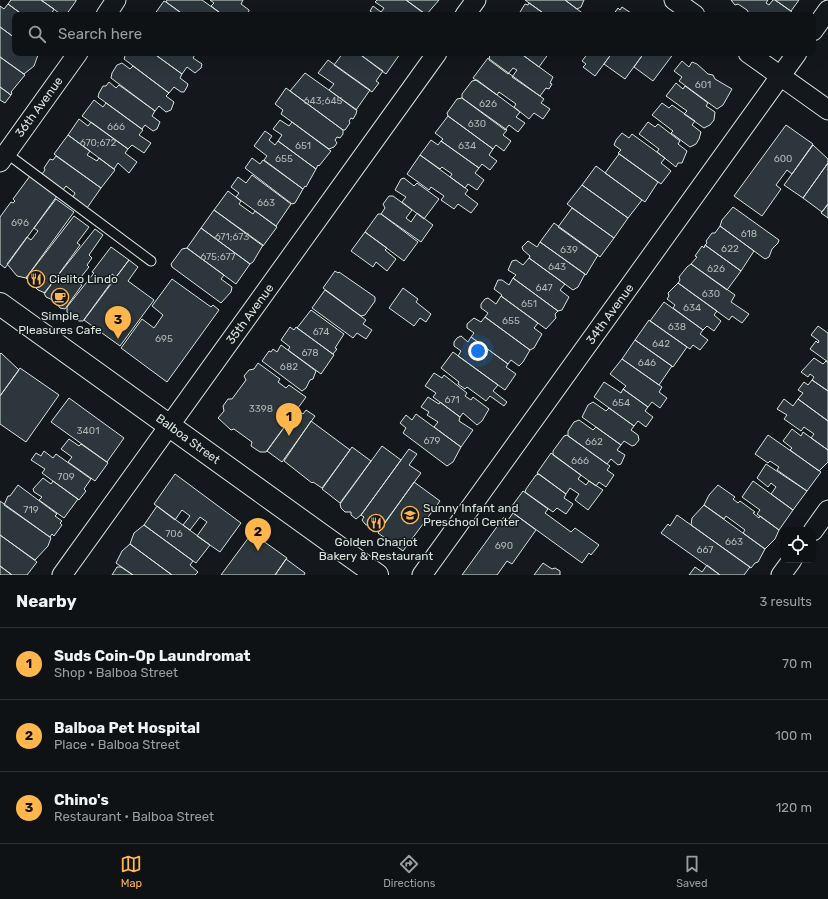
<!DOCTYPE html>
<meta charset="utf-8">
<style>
:root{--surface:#0f1215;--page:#1d2022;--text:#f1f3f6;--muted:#9b9ea0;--line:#2f3234;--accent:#ffb74d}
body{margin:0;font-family:Rubik,sans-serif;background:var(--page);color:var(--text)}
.controls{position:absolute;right:12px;bottom:12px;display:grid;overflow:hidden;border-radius:8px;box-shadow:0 4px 16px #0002}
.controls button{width:36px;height:36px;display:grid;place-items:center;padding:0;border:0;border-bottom:1px solid var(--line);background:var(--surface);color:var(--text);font:20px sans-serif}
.you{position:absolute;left:478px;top:351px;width:14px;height:14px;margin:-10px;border:3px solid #fff;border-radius:50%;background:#1a73e8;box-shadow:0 0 0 6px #1a73e833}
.badge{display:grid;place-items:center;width:26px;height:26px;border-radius:50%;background:var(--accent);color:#111;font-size:13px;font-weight:700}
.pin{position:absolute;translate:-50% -33px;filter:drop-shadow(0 1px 2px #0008)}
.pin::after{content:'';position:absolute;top:21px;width:14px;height:12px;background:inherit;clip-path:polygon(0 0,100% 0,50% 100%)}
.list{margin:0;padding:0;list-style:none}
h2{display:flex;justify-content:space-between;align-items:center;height:52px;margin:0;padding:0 16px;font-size:17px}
h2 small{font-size:13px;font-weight:400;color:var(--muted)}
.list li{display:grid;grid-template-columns:26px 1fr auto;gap:12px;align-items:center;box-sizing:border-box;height:72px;padding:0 16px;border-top:1px solid var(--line)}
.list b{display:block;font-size:15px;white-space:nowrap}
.list p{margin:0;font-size:13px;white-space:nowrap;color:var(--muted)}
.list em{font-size:13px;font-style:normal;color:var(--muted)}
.icon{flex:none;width:22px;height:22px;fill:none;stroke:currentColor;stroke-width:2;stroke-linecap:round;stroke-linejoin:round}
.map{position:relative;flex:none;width:828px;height:575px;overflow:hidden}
.search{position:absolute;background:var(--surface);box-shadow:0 4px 16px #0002;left:12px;right:12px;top:12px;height:44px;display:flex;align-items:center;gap:10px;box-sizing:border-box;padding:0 14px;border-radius:8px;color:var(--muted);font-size:15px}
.sheet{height:268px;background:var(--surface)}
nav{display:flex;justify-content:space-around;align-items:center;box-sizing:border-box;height:56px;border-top:1px solid var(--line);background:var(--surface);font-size:11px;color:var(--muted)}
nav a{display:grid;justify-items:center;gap:2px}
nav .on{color:var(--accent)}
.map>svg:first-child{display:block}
.building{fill:#2c363c;stroke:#d8e6dc}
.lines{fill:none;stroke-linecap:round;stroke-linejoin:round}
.lane-casing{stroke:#d8e6dc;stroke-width:11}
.street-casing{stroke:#d8e6dc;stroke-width:21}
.secondary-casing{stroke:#d8e6dc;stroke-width:24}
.lane{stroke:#14181c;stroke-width:9}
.street{stroke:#14181c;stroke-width:19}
.secondary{stroke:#14181c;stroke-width:22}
.labels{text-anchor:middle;stroke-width:3;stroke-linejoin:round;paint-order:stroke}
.number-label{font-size:10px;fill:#adbab4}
.street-label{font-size:12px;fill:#d8e6dc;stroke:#14181c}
.poi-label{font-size:12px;fill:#d8e6dc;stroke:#14181c;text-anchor:start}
</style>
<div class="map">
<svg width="828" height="575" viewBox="0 0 828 575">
<rect width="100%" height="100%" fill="#14181c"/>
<!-- building -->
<path class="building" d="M 11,0 L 41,0 L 54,9 L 52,13 L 55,15 L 23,15 L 8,4 Z
M 41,0 L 76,0 L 76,1 L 66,15 L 62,15 Z
M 167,0 L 202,0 L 223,15 L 184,15 L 166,2 Z
M 210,0 L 243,0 L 241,4 L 249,10 L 248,15 L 223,15 L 211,6 L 214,3 Z
M 377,0 L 406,0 L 427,15 L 385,15 L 381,12 L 384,8 L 375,2 Z
M 406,0 L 439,0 L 426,15 Z
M 525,0 L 565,0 L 585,15 L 546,15 Z
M 565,0 L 584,0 L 581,7 L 577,9 Z
M 731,0 L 768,0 L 766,3 L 769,5 L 773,0 L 775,0 L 792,12 L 789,15 L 750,15 L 747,10 L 738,4 L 735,5 Z
M 775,0 L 799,0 L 791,11 Z
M 164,1 L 166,2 L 184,15 L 154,15 Z
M 529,3 L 546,15 L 520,15 L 520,12 L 525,4 L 528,5 Z
M 8,4 L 23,15 L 15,15 L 15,38 L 0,27 L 0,6 L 4,9 Z
M 373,6 L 385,15 L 376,15 L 370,11 Z
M 622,7 L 631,13 L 630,15 L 613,15 L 618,8 L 620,10 Z
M 0,27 L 15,38 L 15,53 L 35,53 L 38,55 L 34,66 L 24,74 L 0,57 Z
M 126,53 L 153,53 L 182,74 L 180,78 L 188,84 L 187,87 L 184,92 L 181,92 L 174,87 L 169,93 L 124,59 Z
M 153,53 L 196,53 L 193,58 L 202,64 L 201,68 L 195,73 L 187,67 L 182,74 Z
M 343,53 L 358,53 L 383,71 L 376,81 L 379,83 L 372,92 L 334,65 Z
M 358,53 L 398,53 L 400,54 L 386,74 Z
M 490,53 L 520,53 L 553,77 L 550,83 L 552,84 L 549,89 L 546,88 L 540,96 L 512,77 L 517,70 L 513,68 L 508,74 L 489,60 Z
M 520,53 L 549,53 L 539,67 Z
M 588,53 L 612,53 L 595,76 L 583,67 L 586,64 L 582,61 Z
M 612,53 L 644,53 L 625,79 L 604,64 Z
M 644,53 L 674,53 L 653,81 L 634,67 Z
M 0,57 L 25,75 L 11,92 L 12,93 L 11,95 L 0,87 Z
M 488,58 L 544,99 L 541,103 L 550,109 L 543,119 L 534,113 L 529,119 L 514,107 L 516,104 L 499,92 L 497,95 L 473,78 Z
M 328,60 L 370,90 L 356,110 L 329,90 L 334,84 L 318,73 Z
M 682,61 L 689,67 L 692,62 L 697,64 L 708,74 L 713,75 L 715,79 L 732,89 L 723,105 L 717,109 L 679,81 L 682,77 L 674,71 Z
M 122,63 L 130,69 L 133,66 L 169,93 L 166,96 L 174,102 L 171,110 L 166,112 L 159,106 L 155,111 L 111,78 L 112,73 L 117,65 Z
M 305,73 L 357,110 L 356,114 L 353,119 L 351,118 L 349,121 L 350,123 L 345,130 L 343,130 L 290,91 Z
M 477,80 L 520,112 L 516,117 L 525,123 L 518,132 L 509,125 L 505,130 L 462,98 L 462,94 L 472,81 Z
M 109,82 L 116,88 L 119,85 L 155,111 L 152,116 L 160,122 L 157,129 L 153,131 L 145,125 L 142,129 L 98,97 L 99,93 L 103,86 L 106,86 Z
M 676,83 L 683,89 L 685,86 L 708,103 L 706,106 L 715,112 L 714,120 L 710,125 L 704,128 L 684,114 L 687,111 L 666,96 Z
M 0,87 L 11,95 L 5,103 L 0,100 Z
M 286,88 L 343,130 L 343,134 L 340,138 L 337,137 L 335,140 L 337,143 L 334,147 L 329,149 L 281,114 L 283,110 L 275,104 Z
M 462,98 L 507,130 L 503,135 L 511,141 L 504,151 L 496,145 L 493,149 L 448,116 L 447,113 L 457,99 Z
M 94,100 L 103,107 L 106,103 L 143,130 L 139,135 L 151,143 L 144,153 L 132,145 L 128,149 L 82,116 Z
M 662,103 L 669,108 L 672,105 L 695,121 L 692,125 L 701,132 L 699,139 L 696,144 L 690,147 L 671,133 L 673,131 L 652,115 Z
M 448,116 L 493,149 L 489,155 L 497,161 L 490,170 L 482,164 L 479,168 L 441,141 L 443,139 L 435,133 Z
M 79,119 L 88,126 L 91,122 L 128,149 L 125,153 L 137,162 L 129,173 L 118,163 L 114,169 L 68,135 Z
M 280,120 L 289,126 L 292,122 L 331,151 L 319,166 L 318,165 L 316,169 L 278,141 L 282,135 L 273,129 Z
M 648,122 L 655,127 L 658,124 L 680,141 L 678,144 L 687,151 L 682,163 L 678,163 L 676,167 L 657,152 L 659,149 L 639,134 Z
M 786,125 L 813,144 L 792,174 L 787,170 L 776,185 L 781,189 L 762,216 L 734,196 Z
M 265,131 L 272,136 L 269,140 L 275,145 L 278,141 L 316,169 L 306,187 L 305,186 L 303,189 L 264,160 L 267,156 L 254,146 Z
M 622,133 L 629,138 L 632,134 L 665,158 L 661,163 L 671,171 L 661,184 L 618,153 L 621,150 L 614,145 L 616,140 Z
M 68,135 L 90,151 L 87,155 L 97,161 L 99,158 L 115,170 L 101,188 L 54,154 Z
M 431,140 L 438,145 L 441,141 L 479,168 L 475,173 L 484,180 L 477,190 L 468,184 L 465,188 L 450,177 L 452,174 L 442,167 L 440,169 L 420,155 Z
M 813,145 L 828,159 L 828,163 L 803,198 L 784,185 Z
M 619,154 L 658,182 L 645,202 L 605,173 Z
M 420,155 L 468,190 L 465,194 L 478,204 L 471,213 L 458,204 L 454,209 L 441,200 L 444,196 L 431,187 L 429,190 L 407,174 Z
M 56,156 L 101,188 L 87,208 L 73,197 L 75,193 L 66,186 L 63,190 L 42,174 L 45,170 L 44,168 L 50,159 L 53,160 Z
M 252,158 L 260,164 L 263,160 L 303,189 L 295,203 L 292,204 L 245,168 Z
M 828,163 L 828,204 L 822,212 L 803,198 Z
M 596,166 L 642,200 L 628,218 L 582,185 Z
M 252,175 L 291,204 L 276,226 L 236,197 L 239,193 L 231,187 L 238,177 L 246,183 Z
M 30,176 L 57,196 L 5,268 L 0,264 L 0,217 L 11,202 L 13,203 L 15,201 L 13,199 Z
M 404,178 L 414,186 L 417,183 L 439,199 L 424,219 L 402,202 L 406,197 L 395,190 L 401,179 Z
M 582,185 L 628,218 L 614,238 L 567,204 Z
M 228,191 L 241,201 L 239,204 L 253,214 L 255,211 L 277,227 L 263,246 L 214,210 Z
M 389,196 L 393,196 L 412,210 L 406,218 L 411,222 L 417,213 L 433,225 L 421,242 L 381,214 L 385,208 L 383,204 Z
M 56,199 L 74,212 L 26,278 L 17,276 L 7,264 L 27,237 L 31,240 L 38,231 L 34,228 Z
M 828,204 L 828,218 L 821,213 Z
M 733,207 L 779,240 L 778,243 L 772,249 L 769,257 L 765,259 L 720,226 L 722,220 Z
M 572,208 L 614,238 L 600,257 L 558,227 Z
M 214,210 L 263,245 L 253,262 L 250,264 L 201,228 Z
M 378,214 L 381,214 L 418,242 L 404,261 L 365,232 Z
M 74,216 L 89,227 L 77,243 L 80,245 L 45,293 L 38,290 L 26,278 Z
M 554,223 L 598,255 L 586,275 L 540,242 Z
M 720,226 L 754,251 L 741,271 L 705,245 L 707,243 L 706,241 L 712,233 L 715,233 Z
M 201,228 L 250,264 L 236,284 L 187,248 Z
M 95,229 L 103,235 L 89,255 L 92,258 L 87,265 L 89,267 L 77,282 L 82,285 L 65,309 L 60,308 L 55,301 L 46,297 L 44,293 Z
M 365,232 L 387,248 L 385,250 L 396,259 L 387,271 L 376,262 L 373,267 L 351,251 Z
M 528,241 L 537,247 L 540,242 L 585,274 L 578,287 L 573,290 L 529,258 L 530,256 L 523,250 L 522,247 Z
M 705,245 L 741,271 L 727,290 L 691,264 L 697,257 L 695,256 L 702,246 L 704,248 Z
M 111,247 L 129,260 L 116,277 L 112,274 L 107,281 L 110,284 L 83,321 L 79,321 L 74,318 L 73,314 L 70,315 L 67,312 L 67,307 L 94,273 L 92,272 Z
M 187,248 L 224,275 L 221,279 L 232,287 L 231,292 L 221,303 L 172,267 L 171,264 L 182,249 Z
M 529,258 L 565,284 L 560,290 L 569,297 L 562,310 L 558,311 L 513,278 L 516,275 L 508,270 L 512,261 L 516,260 L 523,265 Z
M 129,260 L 138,267 L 128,281 L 154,300 L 120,346 L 84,320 Z
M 691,264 L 735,295 L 731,302 L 749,314 L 742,323 L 732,316 L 729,320 L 678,283 L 680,280 L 679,277 L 687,267 Z
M 335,271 L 338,273 L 339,272 L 375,297 L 375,301 L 365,315 L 361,316 L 323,288 Z
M 513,278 L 558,311 L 555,314 L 556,318 L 546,329 L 501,296 L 502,295 L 494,289 L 498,280 L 502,280 L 509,285 Z
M 172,279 L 211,307 L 213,305 L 219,310 L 167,382 L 121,348 L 142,319 L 154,328 L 163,315 L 152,306 Z
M 678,283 L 717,311 L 714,315 L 721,321 L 714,331 L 707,326 L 703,330 L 673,308 L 675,305 L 667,299 L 669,296 L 668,293 Z
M 403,288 L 418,299 L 416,302 L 431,314 L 426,322 L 420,318 L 414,326 L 389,308 Z
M 325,290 L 366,320 L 363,324 L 372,330 L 366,339 L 357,333 L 353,338 L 312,308 Z
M 501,296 L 538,323 L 534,328 L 542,334 L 534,348 L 530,350 L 485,317 L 488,313 L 481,308 L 481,304 L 485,299 L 488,298 L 496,304 Z
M 664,302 L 703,330 L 700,334 L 708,340 L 700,350 L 693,345 L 690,349 L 650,321 Z
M 311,310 L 344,334 L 335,348 L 337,349 L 333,354 L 297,328 Z
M 485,317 L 530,350 L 523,362 L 519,366 L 511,360 L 508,364 L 471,337 L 474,333 L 467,328 L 467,324 L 474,318 L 481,322 Z
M 649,320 L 687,347 L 673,367 L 635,340 Z
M 818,326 L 828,333 L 828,362 L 810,349 L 816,341 L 818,343 L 819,341 L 811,335 Z
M 290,327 L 294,330 L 296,327 L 334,355 L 321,374 L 288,350 L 290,347 L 281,340 Z
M 461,336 L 468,342 L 471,337 L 508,364 L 506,367 L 516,374 L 505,390 L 458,356 L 461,351 L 454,346 L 454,342 L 457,338 Z
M 635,340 L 672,366 L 659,385 L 622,359 Z
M 281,345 L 316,371 L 313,379 L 310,380 L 306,388 L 302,391 L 262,361 L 269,351 L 271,352 L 273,349 L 277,352 Z
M 453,352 L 498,385 L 493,391 L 507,402 L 504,406 L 490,396 L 486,401 L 467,387 L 465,389 L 458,384 L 459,382 L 441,368 Z
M 1,353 L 19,370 L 0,396 L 0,354 Z
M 814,358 L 823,364 L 826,361 L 828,362 L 828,391 L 812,380 L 814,377 L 810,374 L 808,377 L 801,372 Z
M 622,359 L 662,387 L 659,392 L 667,398 L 660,408 L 652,402 L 648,407 L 623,389 L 626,386 L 610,374 Z
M 258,363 L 280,379 L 278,382 L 286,388 L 289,385 L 306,397 L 266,452 L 260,452 L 251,446 L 252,442 L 234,429 L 231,430 L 218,418 L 224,411 L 223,406 L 228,399 L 232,399 L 246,380 L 244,376 L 249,370 L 254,369 Z
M 20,368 L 59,395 L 26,442 L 0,424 L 0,396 Z
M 434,373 L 442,378 L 444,375 L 467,393 L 465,396 L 471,400 L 473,397 L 489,409 L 482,421 L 477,425 L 463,413 L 460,417 L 433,397 L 436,393 L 425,386 Z
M 812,380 L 828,391 L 828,421 L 798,399 L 803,393 L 798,390 L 804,382 L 808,385 Z
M 604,382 L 621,393 L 623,389 L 648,407 L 645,411 L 653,417 L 646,427 L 638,421 L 634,426 L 594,397 Z
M 428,397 L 439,404 L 440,402 L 460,417 L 459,421 L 473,430 L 461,447 L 434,427 L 438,422 L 427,415 L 429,412 L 421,407 Z
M 69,398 L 124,438 L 107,462 L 51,422 Z
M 784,399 L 793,406 L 798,399 L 828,421 L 828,450 L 811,438 L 814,434 L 804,427 L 801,431 L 784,419 L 787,415 L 777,409 Z
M 593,402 L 606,411 L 609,408 L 634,426 L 631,430 L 638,435 L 639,440 L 635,445 L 632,446 L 624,441 L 621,445 L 582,417 L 588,405 Z
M 297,410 L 303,414 L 306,410 L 315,416 L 282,462 L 267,451 Z
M 416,414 L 461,447 L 453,462 L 447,466 L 403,433 L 406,428 L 400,423 L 406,415 L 412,420 Z
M 579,420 L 593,430 L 596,427 L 621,445 L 617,450 L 625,455 L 621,464 L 618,465 L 611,459 L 607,464 L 568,436 L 568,431 L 574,422 Z
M 311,421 L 350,450 L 322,488 L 313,482 L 312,483 L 284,461 Z
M 792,429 L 801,436 L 803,432 L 828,450 L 828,462 L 819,471 L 790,450 L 792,448 L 783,441 Z
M 567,435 L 610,466 L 607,470 L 614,475 L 606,487 L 599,482 L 596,486 L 553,455 L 553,451 L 564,436 Z
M 768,435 L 821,472 L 807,491 L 777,470 L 779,467 L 770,461 L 768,463 L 755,454 Z
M 69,439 L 79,446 L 81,444 L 108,463 L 95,481 L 68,462 L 72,457 L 61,449 Z
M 382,446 L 401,460 L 361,515 L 356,519 L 351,515 L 351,512 L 345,512 L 341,508 L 340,504 Z
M 352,447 L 371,461 L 340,503 L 322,489 Z
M 409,449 L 417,454 L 409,465 L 421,473 L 380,529 L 377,527 L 375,530 L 365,524 L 362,520 L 364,517 L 361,515 Z
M 44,451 L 53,458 L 56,454 L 91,479 L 84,489 L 86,491 L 79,500 L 42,473 L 45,469 L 31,460 L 36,453 L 41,456 Z
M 551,453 L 581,475 L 578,479 L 586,485 L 589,481 L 603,490 L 588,510 L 575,500 L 579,494 L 570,488 L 566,494 L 537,473 Z
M 766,464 L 807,491 L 793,510 L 771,494 L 776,487 L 771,483 L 768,487 L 757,478 Z
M 175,474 L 241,523 L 220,552 L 197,536 L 207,522 L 200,517 L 190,530 L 183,525 L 190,516 L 182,510 L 175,520 L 154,504 Z
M 539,474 L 566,494 L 564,498 L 573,504 L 566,514 L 557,508 L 553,512 L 525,492 L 526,489 L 536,475 Z
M 43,478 L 51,484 L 53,481 L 78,499 L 64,518 L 39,500 L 42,497 L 34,492 L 33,489 Z
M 753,481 L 793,510 L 779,530 L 757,514 L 760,510 L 742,497 Z
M 414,482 L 440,501 L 403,551 L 378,533 Z
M 18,485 L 57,514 L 55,516 L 62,521 L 60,523 L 62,525 L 54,536 L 52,534 L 50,537 L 4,505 L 8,496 L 10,496 Z
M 718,485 L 735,497 L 733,499 L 738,503 L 740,501 L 755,512 L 753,513 L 759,518 L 760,516 L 779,530 L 775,539 L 765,549 L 743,533 L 745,530 L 726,516 L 724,519 L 704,505 L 709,495 Z
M 523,491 L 548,509 L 545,513 L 571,532 L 575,528 L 599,545 L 591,555 L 589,553 L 582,563 L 509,510 Z
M 0,501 L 51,538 L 48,546 L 35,560 L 0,535 Z
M 704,505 L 765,549 L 758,562 L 755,563 L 751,568 L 691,525 L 692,518 Z
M 157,506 L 210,545 L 196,563 L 144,525 Z
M 513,513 L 536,530 L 512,564 L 507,561 L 497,575 L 462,575 L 504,517 L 508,520 Z
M 677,515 L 750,567 L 744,575 L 720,575 L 661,533 L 668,524 L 670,526 Z
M 144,525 L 193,561 L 190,565 L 198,572 L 195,575 L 172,575 L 130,544 L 134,533 Z
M 252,533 L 287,558 L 275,575 L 221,575 Z
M 0,535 L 37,562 L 27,575 L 12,575 L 0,566 Z
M 130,544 L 172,575 L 133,575 L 116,563 L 122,551 Z
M 286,559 L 305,573 L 304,575 L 275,575 Z
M 543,563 L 552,569 L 555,568 L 560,571 L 560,575 L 534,575 Z
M 707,565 L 720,575 L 689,575 L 695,567 L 702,572 Z
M 0,566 L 12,575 L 0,575 Z
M 117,567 L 121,567 L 133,575 L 112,575 Z"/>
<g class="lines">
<defs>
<path id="lane" d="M 6,153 L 151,261"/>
<path id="street" d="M 674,0 L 695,15
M 106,15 L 116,0
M 465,15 L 476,0
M 813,31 L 828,10
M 748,53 L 828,110
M 0,162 L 78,53
M 813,531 L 828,510
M 62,575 L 437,53
M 422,575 L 797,53
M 781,575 L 792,560"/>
<path id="secondary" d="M 0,304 L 377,575"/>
</defs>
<!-- lane casing -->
<use href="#lane" class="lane-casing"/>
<!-- street casing -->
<use href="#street" class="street-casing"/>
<!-- secondary casing -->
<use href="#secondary" class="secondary-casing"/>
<!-- lane -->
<use href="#lane" class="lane"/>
<!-- street -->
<use href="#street" class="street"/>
<!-- secondary -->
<use href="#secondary" class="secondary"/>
</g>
<!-- icons -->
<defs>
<symbol id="restaurant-ring" viewBox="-11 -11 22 22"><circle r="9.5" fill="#14181c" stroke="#ffb74d" stroke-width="1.5"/><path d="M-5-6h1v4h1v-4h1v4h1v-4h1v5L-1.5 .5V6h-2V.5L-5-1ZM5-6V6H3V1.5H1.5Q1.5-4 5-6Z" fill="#ffb74d"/></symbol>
<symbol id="cafe-ring" viewBox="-11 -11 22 22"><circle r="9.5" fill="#14181c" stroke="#ffb74d" stroke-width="1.5"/><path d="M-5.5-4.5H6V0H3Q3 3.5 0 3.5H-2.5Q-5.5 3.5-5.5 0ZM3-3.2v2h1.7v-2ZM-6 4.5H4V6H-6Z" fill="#ffb74d"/></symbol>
<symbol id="school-ring" viewBox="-11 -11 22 22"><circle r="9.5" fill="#14181c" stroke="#ffb74d" stroke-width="1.5"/><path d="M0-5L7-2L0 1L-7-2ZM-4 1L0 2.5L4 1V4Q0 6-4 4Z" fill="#ffb74d"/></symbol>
</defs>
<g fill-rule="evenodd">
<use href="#restaurant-ring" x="26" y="269" width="20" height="20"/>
<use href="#cafe-ring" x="50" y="287" width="20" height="20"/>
<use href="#school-ring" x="400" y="505" width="20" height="20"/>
<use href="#restaurant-ring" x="366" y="513" width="20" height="20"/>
</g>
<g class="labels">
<!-- number labels -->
<g class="number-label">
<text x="703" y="88">601</text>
<text x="323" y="104">643;645</text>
<text x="488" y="107">626</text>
<text x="477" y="127">630</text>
<text x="116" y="130">666</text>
<text x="98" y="146">670;672</text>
<text x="303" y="149">651</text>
<text x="467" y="149">634</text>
<text x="284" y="162">655</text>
<text x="783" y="162">600</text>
<text x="266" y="206">663</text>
<text x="20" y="226">696</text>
<text x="749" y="237">618</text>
<text x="232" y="240">671;673</text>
<text x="730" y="252">622</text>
<text x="569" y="253">639</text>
<text x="218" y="260">675;677</text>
<text x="557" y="270">643</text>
<text x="716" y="272">626</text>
<text x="544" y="291">647</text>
<text x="711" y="297">630</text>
<text x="529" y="307">651</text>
<text x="692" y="311">634</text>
<text x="511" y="324">655</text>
<text x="677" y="330">638</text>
<text x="321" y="335">674</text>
<text x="164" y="342">695</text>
<text x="661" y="347">642</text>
<text x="310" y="356">678</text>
<text x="647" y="366">646</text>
<text x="289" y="370">682</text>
<text x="452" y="403">671</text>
<text x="621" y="406">654</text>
<text x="261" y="412">3398</text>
<text x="88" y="434">3401</text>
<text x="432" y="444">679</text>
<text x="594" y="445">662</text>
<text x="580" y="464">666</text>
<text x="66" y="480">709</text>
<text x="31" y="513">719</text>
<text x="174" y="537">706</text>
<text x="734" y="545">663</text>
<text x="504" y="549">690</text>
<text x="705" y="553">667</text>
</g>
<!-- street labels -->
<g class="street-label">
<text transform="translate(39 107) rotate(-54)" y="4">36th Avenue</text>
<text transform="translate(250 314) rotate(-54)" y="4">35th Avenue</text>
<text transform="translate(610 314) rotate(-54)" y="4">34th Avenue</text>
<text transform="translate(188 439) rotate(36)" y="4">Balboa Street</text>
</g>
<!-- poi labels -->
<g class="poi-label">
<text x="49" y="283">Cielito Lindo</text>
<text x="60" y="320" text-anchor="middle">Simple<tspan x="60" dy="14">Pleasures Cafe</tspan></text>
<text x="423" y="512">Sunny Infant and<tspan x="423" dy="14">Preschool Center</tspan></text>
<text x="376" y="546" text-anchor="middle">Golden Chariot<tspan x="376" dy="14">Bakery &amp; Restaurant</tspan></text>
</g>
</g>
</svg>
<div class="controls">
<button><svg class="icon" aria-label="locate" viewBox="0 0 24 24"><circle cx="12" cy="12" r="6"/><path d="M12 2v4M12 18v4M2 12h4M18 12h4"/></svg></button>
</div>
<div class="you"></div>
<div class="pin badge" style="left:289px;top:436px">1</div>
<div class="pin badge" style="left:258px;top:551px">2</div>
<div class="pin badge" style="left:118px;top:339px">3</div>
<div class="search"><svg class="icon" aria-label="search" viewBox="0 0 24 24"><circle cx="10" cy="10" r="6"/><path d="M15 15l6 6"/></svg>Search here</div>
</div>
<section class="sheet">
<h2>Nearby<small>3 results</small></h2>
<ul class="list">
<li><span class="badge">1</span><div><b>Suds Coin-Op Laundromat</b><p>Shop · Balboa Street</p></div><em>70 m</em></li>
<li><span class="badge">2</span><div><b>Balboa Pet Hospital</b><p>Place · Balboa Street</p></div><em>100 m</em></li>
<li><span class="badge">3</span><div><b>Chino's</b><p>Restaurant · Balboa Street</p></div><em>120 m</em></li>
</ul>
</section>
<nav>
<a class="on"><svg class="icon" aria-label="map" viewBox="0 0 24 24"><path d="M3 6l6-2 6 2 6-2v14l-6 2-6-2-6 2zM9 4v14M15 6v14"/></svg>Map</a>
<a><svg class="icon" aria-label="directions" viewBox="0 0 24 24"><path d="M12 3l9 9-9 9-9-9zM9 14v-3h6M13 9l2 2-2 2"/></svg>Directions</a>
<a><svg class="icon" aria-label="saved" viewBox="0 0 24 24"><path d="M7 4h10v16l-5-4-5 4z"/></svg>Saved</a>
</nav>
